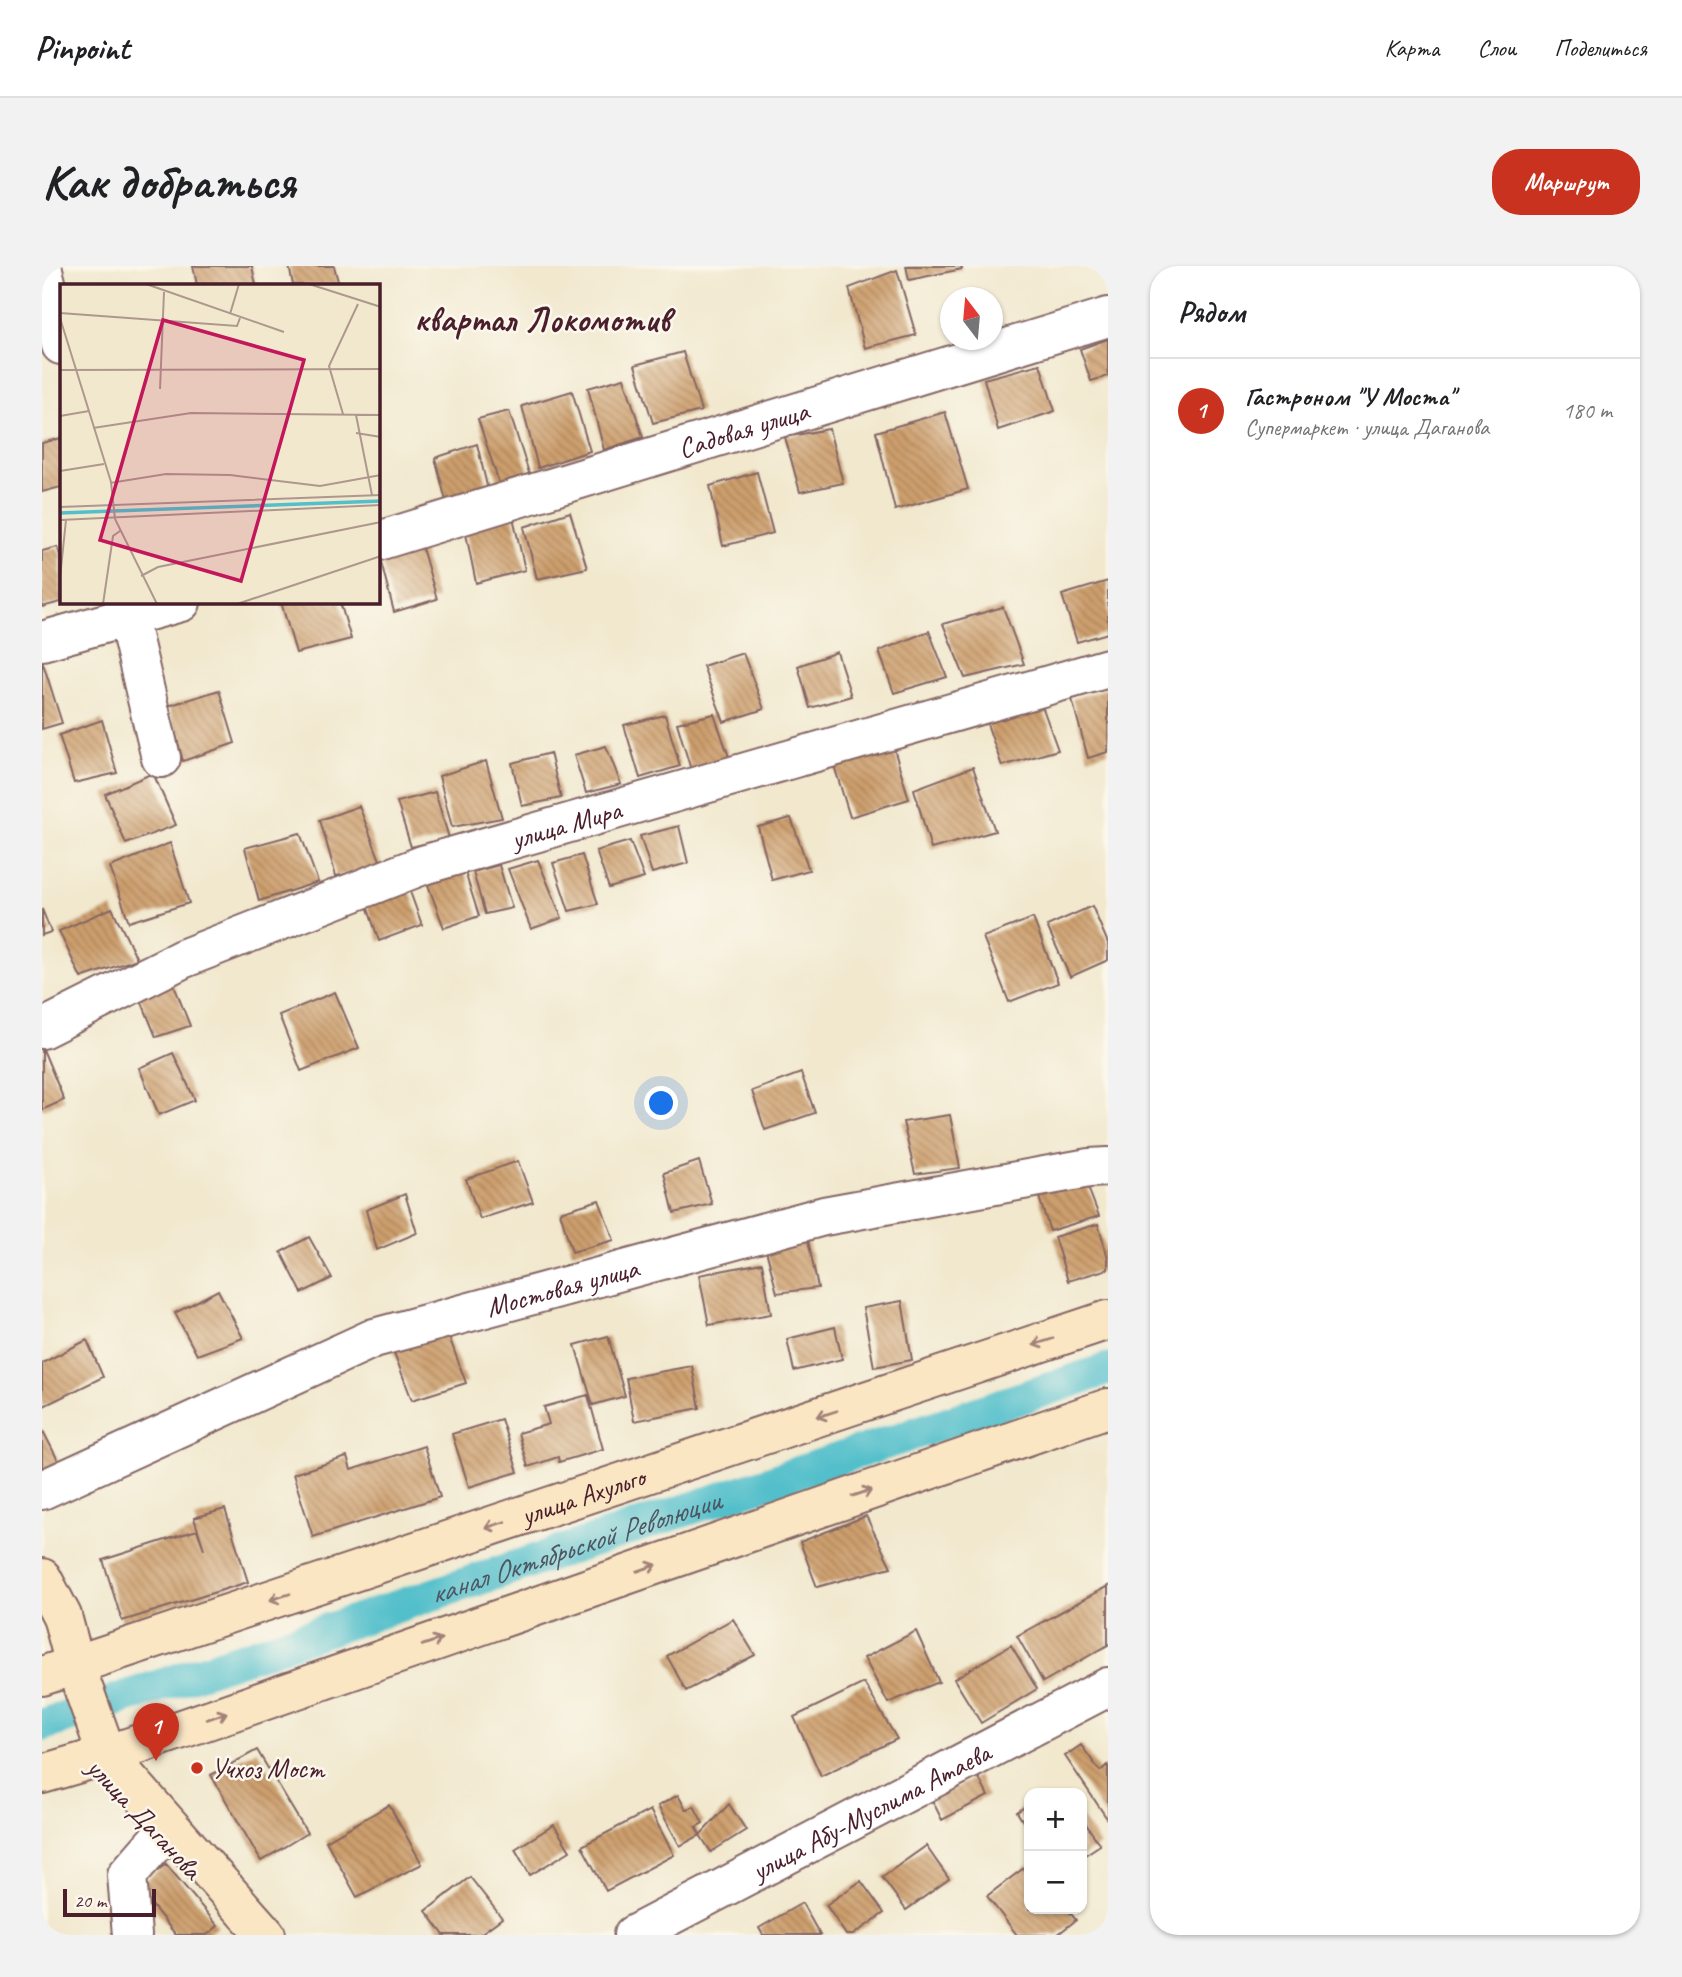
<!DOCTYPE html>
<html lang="ru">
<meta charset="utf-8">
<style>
:root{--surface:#fff;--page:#f2f2f2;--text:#202124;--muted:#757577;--line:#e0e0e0;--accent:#c8321e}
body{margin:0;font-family:Caveat,sans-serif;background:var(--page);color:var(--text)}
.controls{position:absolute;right:21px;bottom:21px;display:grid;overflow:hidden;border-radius:14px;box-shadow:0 2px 5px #0004}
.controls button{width:63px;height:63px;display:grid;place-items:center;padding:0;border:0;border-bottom:2px solid var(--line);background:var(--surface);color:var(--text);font:35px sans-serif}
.compass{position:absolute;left:898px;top:21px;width:63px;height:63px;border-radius:50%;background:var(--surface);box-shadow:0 2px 5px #0004;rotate:344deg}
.scale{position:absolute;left:21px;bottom:18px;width:93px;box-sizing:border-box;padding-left:7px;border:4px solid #4a1f2b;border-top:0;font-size:19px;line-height:24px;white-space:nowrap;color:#4a1f2b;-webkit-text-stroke:5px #fbf7ec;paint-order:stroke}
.you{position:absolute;left:620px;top:838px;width:24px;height:24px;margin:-18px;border:5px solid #fff;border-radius:50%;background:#1a73e8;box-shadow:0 0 0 10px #1a73e833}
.badge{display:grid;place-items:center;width:46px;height:46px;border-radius:50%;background:var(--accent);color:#fff;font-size:23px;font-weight:700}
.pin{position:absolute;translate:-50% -58px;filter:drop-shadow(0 2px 4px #0008)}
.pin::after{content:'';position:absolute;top:37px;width:24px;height:21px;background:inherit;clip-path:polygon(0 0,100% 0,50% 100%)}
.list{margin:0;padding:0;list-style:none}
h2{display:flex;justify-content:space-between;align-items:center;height:91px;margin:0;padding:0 28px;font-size:30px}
h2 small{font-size:23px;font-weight:400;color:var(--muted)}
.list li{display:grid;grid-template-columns:46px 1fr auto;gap:21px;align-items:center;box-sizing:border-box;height:105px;padding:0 28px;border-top:2px solid var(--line)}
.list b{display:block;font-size:26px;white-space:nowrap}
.list p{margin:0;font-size:23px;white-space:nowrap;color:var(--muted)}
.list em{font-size:23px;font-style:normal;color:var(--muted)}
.map{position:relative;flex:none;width:1066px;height:1669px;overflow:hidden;border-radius:28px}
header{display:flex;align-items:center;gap:42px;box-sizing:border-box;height:98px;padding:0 35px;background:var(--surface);border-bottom:2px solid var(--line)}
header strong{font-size:33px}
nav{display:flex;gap:38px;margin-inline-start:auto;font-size:24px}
.intro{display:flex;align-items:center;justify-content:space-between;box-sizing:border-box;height:168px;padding:0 42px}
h1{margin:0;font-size:49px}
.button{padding:18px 32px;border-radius:28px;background:var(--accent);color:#fff;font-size:24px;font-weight:700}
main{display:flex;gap:42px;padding:0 42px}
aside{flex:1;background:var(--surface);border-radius:28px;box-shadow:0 2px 5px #0004}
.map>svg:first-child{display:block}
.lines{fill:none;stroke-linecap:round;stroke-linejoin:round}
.canal{stroke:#52bfcb;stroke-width:33}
.building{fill:url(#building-back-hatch)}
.street-casing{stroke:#846564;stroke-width:42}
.secondary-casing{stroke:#846564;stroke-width:42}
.street{stroke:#fff;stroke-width:38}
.secondary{stroke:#fbe6c4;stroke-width:38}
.oneway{stroke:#a28278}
.poi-dot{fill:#c8321e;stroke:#fbf7ec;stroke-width:2.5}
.labels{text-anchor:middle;stroke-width:5;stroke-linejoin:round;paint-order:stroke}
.street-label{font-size:28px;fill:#4a1f2b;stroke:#fbf7ec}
.poi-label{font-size:28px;fill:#4a1f2b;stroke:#fbf7ec;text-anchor:start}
.water-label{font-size:30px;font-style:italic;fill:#4d5763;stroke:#fbf7ec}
.district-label{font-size:35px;font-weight:bold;fill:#4a1f2b;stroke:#fbf7ec}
.inset-river{fill:none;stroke:#52bfcb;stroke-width:3.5}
.inset-road{fill:none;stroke:#ae988d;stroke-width:2}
.view{fill:#c2185b;fill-opacity:0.15;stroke:#c2185b;stroke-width:3.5}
.inset-edge{fill:none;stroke:#4a1f2b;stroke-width:3.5}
</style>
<header>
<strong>Pinpoint</strong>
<nav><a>Карта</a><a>Слои</a><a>Поделиться</a></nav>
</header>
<div class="intro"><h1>Как добраться</h1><a class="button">Маршрут</a></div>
<main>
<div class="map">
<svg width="1066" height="1669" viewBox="0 0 1066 1669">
<defs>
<pattern id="building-back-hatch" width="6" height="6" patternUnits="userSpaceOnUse" patternTransform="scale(1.75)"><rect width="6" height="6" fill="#cd9f6d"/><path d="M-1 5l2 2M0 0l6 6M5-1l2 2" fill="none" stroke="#a8815a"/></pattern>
</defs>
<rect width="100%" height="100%" fill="#fbf7ec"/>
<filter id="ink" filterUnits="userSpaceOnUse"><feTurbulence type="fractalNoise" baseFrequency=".0143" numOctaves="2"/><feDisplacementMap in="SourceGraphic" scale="14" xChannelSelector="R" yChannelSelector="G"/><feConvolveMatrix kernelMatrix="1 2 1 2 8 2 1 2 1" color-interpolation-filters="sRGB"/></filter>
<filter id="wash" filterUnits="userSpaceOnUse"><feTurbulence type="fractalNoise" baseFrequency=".00686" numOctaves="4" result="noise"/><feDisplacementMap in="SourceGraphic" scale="28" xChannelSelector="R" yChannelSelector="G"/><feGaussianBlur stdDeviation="1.57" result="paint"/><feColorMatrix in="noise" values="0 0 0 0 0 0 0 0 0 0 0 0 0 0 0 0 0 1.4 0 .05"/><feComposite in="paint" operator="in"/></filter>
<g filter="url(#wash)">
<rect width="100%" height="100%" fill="#f1e8ce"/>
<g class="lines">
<!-- canal -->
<path class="canal" id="s1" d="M 0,1459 L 1066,1103"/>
</g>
<g id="blocks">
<!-- building -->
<path class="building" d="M 151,0 L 210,0 L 214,19 L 155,19 Z
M 247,0 L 292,0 L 297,19 L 251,19 Z
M 864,0 L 919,0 L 920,3 L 867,14 Z
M 855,4 L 874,69 L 823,82 L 807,22 Z
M 1066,73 L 1066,110 L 1049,115 L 1038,83 Z
M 641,86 L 659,145 L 611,157 L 593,99 Z
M 998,98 L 1013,145 L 956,164 L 942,113 Z
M 582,112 L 601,171 L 562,184 L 546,122 Z
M 530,125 L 548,185 L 496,202 L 480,140 Z
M 467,145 L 488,210 L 458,220 L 436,153 Z
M 903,146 L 926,223 L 853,244 L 834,166 Z
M 787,163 L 801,217 L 758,226 L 743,171 Z
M 19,172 L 19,221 L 0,226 L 0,177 Z
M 435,178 L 446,224 L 404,235 L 393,192 Z
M 715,206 L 731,267 L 681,280 L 668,220 Z
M 528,246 L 545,302 L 495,313 L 482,261 Z
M 471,251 L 483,304 L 434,317 L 423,263 Z
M 378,275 L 395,333 L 352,346 L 337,288 Z
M 16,281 L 19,289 L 19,336 L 0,341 L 0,285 Z
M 1066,315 L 1066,367 L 1035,376 L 1020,329 Z
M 239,336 L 298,336 L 309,373 L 254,387 Z
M 961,341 L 982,398 L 923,412 L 901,358 Z
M 887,365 L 905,411 L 852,427 L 837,385 Z
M 795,386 L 809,430 L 768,442 L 756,400 Z
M 701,387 L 722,443 L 682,456 L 661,400 Z
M 0,394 L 20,457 L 0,463 Z
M 1066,422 L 1066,486 L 1046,492 L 1030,433 Z
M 177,424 L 193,477 L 141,495 L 126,440 Z
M 999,437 L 1016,484 L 960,500 L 944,455 Z
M 672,448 L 687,491 L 649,504 L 635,457 Z
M 623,449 L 638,500 L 598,512 L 582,459 Z
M 60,454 L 75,507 L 32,517 L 17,469 Z
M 850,476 L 867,533 L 808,551 L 790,493 Z
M 564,480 L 579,518 L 544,527 L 532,489 Z
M 508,487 L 519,532 L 480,540 L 470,497 Z
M 444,495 L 460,552 L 410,561 L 397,510 Z
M 931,501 L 953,565 L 889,583 L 872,523 Z
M 111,507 L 134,559 L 84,578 L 63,528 Z
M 393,526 L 407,572 L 369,581 L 355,536 Z
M 317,540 L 341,602 L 294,610 L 278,554 Z
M 749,552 L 767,604 L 730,614 L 716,561 Z
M 637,560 L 646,597 L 610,607 L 598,570 Z
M 258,567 L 276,616 L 217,635 L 203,582 Z
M 588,575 L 602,612 L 567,622 L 554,585 Z
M 128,577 L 147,637 L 87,656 L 68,601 Z
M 540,589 L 556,638 L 527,645 L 511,597 Z
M 496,594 L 520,652 L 489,663 L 466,603 Z
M 457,599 L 470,642 L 443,648 L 431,606 Z
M 422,603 L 437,650 L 402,662 L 385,616 Z
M 366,620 L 380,659 L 337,675 L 323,634 Z
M 1050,640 L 1066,677 L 1066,694 L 1028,711 L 1005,660 Z
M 70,642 L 95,693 L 39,712 L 17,665 Z
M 0,643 L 9,666 L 0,669 Z
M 991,652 L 1016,717 L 967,736 L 941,671 Z
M 130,714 L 148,760 L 114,771 L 97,729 Z
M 293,726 L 317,782 L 259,805 L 237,749 Z
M 0,781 L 22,834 L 0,844 Z
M 131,787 L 153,834 L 117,849 L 97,802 Z
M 759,807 L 773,847 L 723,864 L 710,825 Z
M 908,849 L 918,902 L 873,908 L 861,856 Z
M 476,895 L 491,936 L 438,953 L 424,913 Z
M 657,895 L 670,938 L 632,947 L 622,907 Z
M 1042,911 L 1057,950 L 1008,965 L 995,925 Z
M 363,928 L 375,967 L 335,984 L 324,944 Z
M 557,934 L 572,974 L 530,986 L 518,946 Z
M 1056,958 L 1066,992 L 1066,1003 L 1026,1015 L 1012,971 Z
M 267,971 L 290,1012 L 260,1027 L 239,986 Z
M 766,974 L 776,1022 L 735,1027 L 724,984 Z
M 720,997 L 729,1048 L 667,1059 L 657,1009 Z
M 176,1024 L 201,1072 L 155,1089 L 133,1047 Z
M 860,1035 L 870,1094 L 832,1101 L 821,1042 Z
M 793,1061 L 800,1093 L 752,1105 L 745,1073 Z
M 405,1065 L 424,1117 L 370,1134 L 351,1084 Z
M 566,1070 L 583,1130 L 551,1139 L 533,1079 Z
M 45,1074 L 61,1111 L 0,1141 L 0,1097 Z
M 650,1100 L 658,1142 L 592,1155 L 584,1112 Z
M 546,1129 L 561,1183 L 517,1196 L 516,1191 L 486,1201 L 476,1167 L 507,1158 L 502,1141 Z
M 459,1153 L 476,1206 L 427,1221 L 410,1168 Z
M 0,1163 L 20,1202 L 0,1212 Z
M 382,1180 L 398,1231 L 271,1271 L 251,1208 L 305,1191 L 309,1204 Z
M 183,1243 L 206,1316 L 80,1355 L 61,1294 L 155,1264 L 162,1283 L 152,1252 Z
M 824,1250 L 849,1301 L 775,1321 L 758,1276 Z
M 1066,1320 L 1066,1379 L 1001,1416 L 975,1370 Z
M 691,1353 L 713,1389 L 644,1425 L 625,1390 Z
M 874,1365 L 897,1416 L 846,1437 L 822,1392 Z
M 969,1379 L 995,1423 L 939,1457 L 912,1413 Z
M 822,1417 L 855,1473 L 779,1510 L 752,1451 Z
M 1039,1479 L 1058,1505 L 1066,1499 L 1066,1554 L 1023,1490 Z
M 215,1484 L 265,1567 L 219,1595 L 169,1509 Z
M 936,1510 L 946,1530 L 900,1554 L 890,1534 Z
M 636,1529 L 644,1544 L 652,1540 L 661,1557 L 654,1561 L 658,1569 L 687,1538 L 704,1564 L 669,1586 L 658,1569 L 638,1580 L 616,1540 Z
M 987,1538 L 987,1565 L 975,1546 Z
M 347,1539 L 380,1598 L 315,1631 L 284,1575 Z
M 608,1544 L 632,1589 L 564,1625 L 540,1580 Z
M 1040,1552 L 1058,1579 L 1040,1591 Z
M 512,1559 L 528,1585 L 488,1609 L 473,1583 Z
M 884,1580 L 907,1613 L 864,1644 L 840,1611 Z
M 124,1598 L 176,1660 L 165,1669 L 134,1669 L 95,1621 Z
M 987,1598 L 987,1643 L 1025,1643 L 1034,1654 L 1015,1669 L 975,1669 L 945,1630 Z
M 428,1611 L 460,1652 L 437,1669 L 402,1669 L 384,1645 Z
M 819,1615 L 842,1647 L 811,1669 L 804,1669 L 784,1639 Z
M 760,1637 L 778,1669 L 721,1669 L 717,1662 Z"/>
</g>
</g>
<g filter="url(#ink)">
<use href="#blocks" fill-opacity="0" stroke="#846564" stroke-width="2"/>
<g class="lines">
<defs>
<g id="street">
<path d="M 0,0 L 19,79"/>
<path id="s2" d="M 336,275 L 1066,51"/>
<path d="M 82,336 L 119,492"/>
<path d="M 0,375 L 139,336"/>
<path id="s3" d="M 0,763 L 140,693 L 381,599 L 1066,402"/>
<path id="s4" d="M 0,1224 L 332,1072 L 782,950 L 1047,902 L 1066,901"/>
<path d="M 90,1669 L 85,1609 L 119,1570 L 126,1559"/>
<path id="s5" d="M 591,1669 L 1066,1421"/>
</g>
<g id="secondary">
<path d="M 0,1312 L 20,1350 L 33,1399 L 65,1489 L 224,1669"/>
<path id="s6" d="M 0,1410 L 1066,1054"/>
<path d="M 0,1508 L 65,1489 L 1066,1142"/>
</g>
</defs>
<!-- street casing -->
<use href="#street" class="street-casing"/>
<!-- secondary casing -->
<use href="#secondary" class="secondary-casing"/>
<!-- street -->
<use href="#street" class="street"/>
<!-- secondary -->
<use href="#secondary" class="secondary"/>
</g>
<!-- one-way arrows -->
<defs><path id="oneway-shaft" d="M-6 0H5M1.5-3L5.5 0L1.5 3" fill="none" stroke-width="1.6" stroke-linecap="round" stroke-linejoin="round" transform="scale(1.75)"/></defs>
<g class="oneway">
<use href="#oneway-shaft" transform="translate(1001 1076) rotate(162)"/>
<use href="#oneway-shaft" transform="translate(785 1148) rotate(162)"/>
<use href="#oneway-shaft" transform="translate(820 1227) rotate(-19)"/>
<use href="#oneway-shaft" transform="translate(453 1259) rotate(162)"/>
<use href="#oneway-shaft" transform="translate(605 1302) rotate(-19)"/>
<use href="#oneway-shaft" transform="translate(238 1331) rotate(162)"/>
<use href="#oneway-shaft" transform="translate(390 1376) rotate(-19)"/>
<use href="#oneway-shaft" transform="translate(175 1450) rotate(-19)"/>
</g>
</g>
<!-- markers -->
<circle class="poi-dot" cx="155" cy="1502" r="7"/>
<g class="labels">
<!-- street labels -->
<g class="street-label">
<text dy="10" stroke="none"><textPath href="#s2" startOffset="382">Садовая улица</textPath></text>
<text dy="10" stroke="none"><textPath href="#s3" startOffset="564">улица Мира</textPath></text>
<text dy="10" stroke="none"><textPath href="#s4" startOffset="560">Мостовая улица</textPath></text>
<text dy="10" stroke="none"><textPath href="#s6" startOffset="570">улица Ахульго</textPath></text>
<text dy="10" stroke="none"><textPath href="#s5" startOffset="268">улица Абу-Муслима Атаева</textPath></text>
<text transform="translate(103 1552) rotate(47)" y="10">улица Даганова</text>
</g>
<!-- poi labels -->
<g class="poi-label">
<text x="169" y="1512">Учхоз Мост</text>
</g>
<!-- water labels -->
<g class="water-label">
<text dy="10" stroke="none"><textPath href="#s1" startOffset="562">канал Октябрьской Революции</textPath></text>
</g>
<!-- district labels -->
<g class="district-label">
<text x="500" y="65">квартал Локомотив</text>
</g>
</g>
<!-- overview -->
<g transform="translate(18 18)">
<rect width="320" height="320" fill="#f1e8ce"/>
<path class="inset-river" d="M 0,229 L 321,217"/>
<path class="inset-road" d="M 86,0 L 224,48M 249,0 L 321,23M 0,29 L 177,42 L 180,34M 170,30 L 179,0M 0,34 L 51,198 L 55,235 L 97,320M 0,86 L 321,85M 100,105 L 104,8M 283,130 L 269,82 L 298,20M 296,131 L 312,211M 0,132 L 29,127M 33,144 L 131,129 L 321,131M 296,149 L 321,153M 0,187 L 44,180M 50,199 L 106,190 L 170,191 L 260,202 L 321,191M 0,223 L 321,211M 0,236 L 321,221M 81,292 L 98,283 L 321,238M 0,294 L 6,236M 43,320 L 53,252 L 60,247M 177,320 L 321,272"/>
<path class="view" d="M 103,36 L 244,76 L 181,297 L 40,256 Z"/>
<rect width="320" height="320" class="inset-edge"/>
</g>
</svg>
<div class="controls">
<button>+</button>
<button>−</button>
</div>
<svg class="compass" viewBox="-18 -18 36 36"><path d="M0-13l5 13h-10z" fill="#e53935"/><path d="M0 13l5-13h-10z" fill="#757577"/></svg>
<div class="scale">20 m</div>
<div class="you"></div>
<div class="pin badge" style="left:114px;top:1495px">1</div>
</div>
<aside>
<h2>Рядом<small></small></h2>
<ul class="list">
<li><span class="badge">1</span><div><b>Гастроном &quot;У Моста&quot;</b><p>Супермаркет · улица Даганова</p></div><em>180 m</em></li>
</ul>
</aside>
</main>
